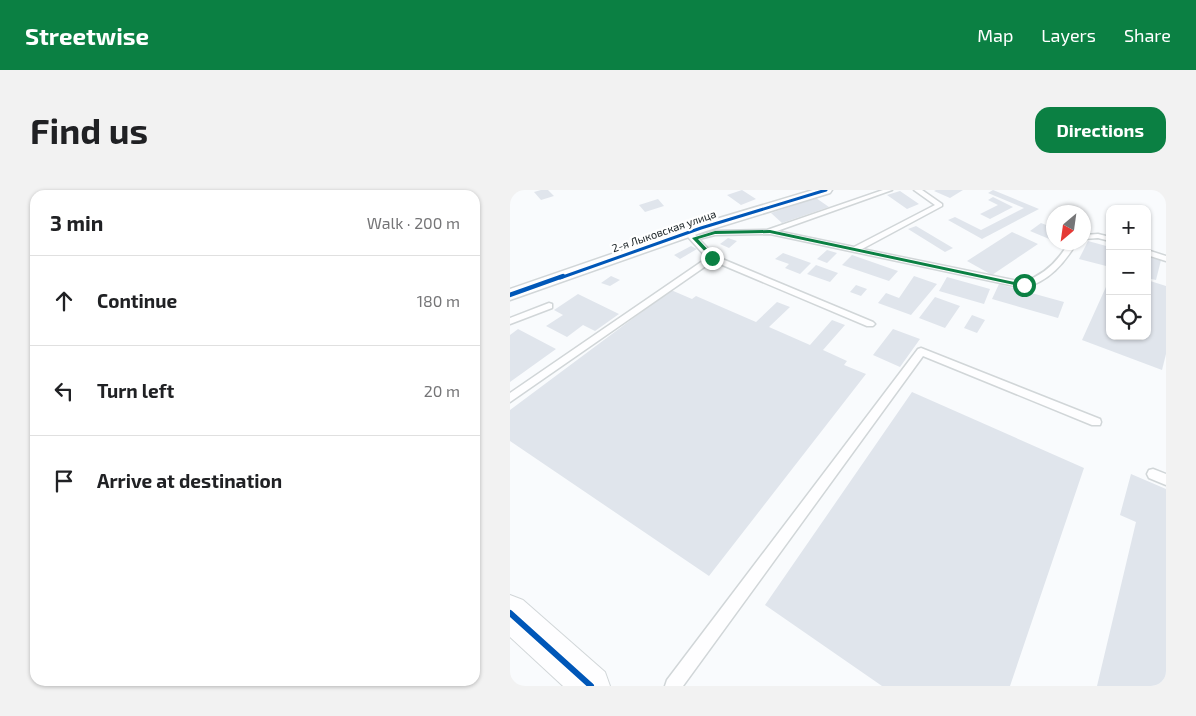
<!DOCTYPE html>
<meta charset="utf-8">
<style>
:root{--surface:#fff;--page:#f2f2f2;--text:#202124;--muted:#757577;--line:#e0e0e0;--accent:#0b8043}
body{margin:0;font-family:"Exo 2",sans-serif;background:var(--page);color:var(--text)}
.controls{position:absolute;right:15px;top:15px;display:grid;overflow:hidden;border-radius:10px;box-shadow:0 1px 4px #0004}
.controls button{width:45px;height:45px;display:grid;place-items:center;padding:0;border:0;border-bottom:1px solid var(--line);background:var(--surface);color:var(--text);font:25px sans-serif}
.compass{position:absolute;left:536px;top:15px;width:45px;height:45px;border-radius:50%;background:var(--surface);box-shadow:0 1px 4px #0004;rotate:209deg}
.stop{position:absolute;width:15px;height:15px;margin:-11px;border:4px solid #0b8043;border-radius:50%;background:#fff}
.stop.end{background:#0b8043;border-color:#fff;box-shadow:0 1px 5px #0008}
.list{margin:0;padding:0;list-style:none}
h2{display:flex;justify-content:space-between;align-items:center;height:65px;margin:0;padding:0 20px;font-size:21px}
h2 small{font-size:16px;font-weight:400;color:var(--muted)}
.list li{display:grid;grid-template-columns:32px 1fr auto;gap:15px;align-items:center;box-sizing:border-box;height:90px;padding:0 20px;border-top:1px solid var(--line)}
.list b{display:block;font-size:19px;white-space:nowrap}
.list em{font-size:16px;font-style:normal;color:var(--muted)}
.icon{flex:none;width:28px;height:28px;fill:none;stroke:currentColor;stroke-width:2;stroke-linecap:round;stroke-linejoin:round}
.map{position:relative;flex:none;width:656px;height:496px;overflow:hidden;border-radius:15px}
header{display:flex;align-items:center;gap:30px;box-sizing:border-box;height:70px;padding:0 25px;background:var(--accent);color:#fff}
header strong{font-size:24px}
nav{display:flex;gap:28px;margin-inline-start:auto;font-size:18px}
.intro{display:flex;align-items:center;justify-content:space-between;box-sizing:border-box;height:120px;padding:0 30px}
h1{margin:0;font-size:35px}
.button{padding:12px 22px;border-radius:15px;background:var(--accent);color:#fff;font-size:18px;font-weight:700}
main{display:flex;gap:30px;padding:0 30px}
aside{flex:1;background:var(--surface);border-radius:15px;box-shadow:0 1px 4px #0004}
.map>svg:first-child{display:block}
.building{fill:#e0e5ec}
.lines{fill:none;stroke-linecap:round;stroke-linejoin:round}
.lane-casing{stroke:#d1d6d8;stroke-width:3}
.street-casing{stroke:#d1d6d8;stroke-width:3}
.secondary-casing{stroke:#d1d6d8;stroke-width:2}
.lane{fill:#fefeff;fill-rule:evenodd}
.street{fill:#fefeff;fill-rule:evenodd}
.secondary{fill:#fefeff;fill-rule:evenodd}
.cycleway-far2-casing{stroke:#fff;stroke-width:5}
.cycleway-far1-casing{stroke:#fff;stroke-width:7}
.cycleway-casing{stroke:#fff;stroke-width:9}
.cycleway-far2{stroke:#0057b8;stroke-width:3}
.cycleway-far1{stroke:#0057b8;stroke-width:4.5}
.cycleway{stroke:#0057b8;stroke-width:6}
.route{fill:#0b8043}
.labels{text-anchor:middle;stroke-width:4.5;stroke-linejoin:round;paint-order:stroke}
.far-street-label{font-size:11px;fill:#171f22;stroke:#fff}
</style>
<header>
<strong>Streetwise</strong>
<nav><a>Map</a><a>Layers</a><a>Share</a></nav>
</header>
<div class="intro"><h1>Find us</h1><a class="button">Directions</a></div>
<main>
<aside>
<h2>3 min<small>Walk · 200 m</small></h2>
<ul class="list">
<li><svg class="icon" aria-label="ahead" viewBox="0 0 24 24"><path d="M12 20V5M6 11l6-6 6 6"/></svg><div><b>Continue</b></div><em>180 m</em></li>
<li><svg class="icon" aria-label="left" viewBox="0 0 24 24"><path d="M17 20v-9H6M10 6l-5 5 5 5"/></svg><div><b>Turn left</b></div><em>20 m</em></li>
<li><svg class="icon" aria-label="arrive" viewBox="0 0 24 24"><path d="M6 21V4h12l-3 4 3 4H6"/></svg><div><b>Arrive at destination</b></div></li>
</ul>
</aside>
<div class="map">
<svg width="656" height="496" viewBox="0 0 656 496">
<rect width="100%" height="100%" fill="#f9fbfd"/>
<!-- building -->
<path class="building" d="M 31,0 L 38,0 L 44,6 L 31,10 L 24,2 Z
M 232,0 L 246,9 L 231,15 L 217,5 Z
M 426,0 L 453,0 L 440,8 L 424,1 Z
M 483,0 L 529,19 L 472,49 L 438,30 L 445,27 L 471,40 L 514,18 L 478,3 Z
M 390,1 L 409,14 L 397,19 L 377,5 Z
M 483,7 L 503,17 L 480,29 L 470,24 L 488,15 L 478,10 Z
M 306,8 L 319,17 L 272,33 L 261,23 Z
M 148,9 L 154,16 L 135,22 L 129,15 Z
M 531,33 L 544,38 L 544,51 L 520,41 Z
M 406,36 L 443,58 L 435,62 L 398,39 Z
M 502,42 L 528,54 L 482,85 L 457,71 Z
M 218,48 L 227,51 L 219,58 L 210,54 Z
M 578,51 L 600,57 L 600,77 L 569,69 Z
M 181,56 L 187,59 L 170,69 L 164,65 Z
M 317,60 L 327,63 L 317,73 L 307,69 Z
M 273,63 L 301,73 L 290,84 L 275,78 L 279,74 L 265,69 Z
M 342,65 L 388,81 L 379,91 L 332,75 Z
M 637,67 L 651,70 L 646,90 L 637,88 Z
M 306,75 L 328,83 L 320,92 L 297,84 Z
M 101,86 L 110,90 L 100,96 L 91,93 Z
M 404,86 L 427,94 L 401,125 L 368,113 L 376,103 L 389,108 Z
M 437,87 L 480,99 L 474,114 L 429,101 Z
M 600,88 L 600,146 L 637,146 L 637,90 L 656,96 L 656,164 L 652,180 L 572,150 Z
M 489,94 L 554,112 L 548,128 L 482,109 Z
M 346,95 L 357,99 L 351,106 L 340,102 Z
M 161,100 L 182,109 L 186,106 L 246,132 L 267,112 L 280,117 L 259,137 L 300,155 L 322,130 L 335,135 L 313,160 L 337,171 L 334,175 L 356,184 L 199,386 L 0,251 L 0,220 Z
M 68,104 L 109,124 L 85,141 L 73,135 L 57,147 L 36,136 L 53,125 L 44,120 Z
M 425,107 L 450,116 L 435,138 L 409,128 Z
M 462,125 L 475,130 L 467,143 L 454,138 Z
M 8,139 L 46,159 L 0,192 L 0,145 Z
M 383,139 L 410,149 L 390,177 L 363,165 Z
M 402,202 L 574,278 L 500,496 L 372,496 L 255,415 Z
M 621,284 L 656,299 L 656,496 L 587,496 L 626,332 L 610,325 Z"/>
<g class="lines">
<defs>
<path id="lane" d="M 373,0 L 382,0 L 267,41 L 344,57 L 425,15 L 404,0 L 412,0 L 432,14 L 432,16 L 352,59 L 513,92 C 534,85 548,72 559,52 L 567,52 C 554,74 539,91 514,98 L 260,44 L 205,45 L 189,49 L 205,66 L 363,132 L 365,134 L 363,136 L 357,136 L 203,71 L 0,212 L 0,203 L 197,68 L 178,47 L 178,43 L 184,43 L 186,46 L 205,41 L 257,40 Z
M 588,44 L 600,47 L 600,51 L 588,48 L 574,49 L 574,45 Z
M 637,60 L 656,66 L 656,71 L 637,65 Z
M 39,113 L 42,114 L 42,118 L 0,134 L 0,128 Z
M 411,158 L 590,229 L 591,232 L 590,235 L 582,235 L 413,166 L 173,496 L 155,496 L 157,490 L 408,159 Z
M 643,279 L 656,284 L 656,295 L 639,288 L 637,284 L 639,280 Z"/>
<path id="street" d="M 303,0 L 322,0 L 320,3 L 196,41 L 0,110 L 0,99 L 186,35 Z"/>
<path id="secondary" d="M 0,405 L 13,410 L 95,482 L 100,496 L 53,496 L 0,447 Z"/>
</defs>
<!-- lane casing -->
<use href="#lane" class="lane-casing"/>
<!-- street casing -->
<use href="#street" class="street-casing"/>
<!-- secondary casing -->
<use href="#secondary" class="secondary-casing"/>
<!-- lane -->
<use href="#lane" class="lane"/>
<!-- street -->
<use href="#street" class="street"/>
<!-- secondary -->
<use href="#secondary" class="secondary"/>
<defs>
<path id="cycleway-far2" d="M 50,88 L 191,38 L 316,0"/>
<path id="cycleway-far1" d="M 0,105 L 53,86"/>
<path id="cycleway" d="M 0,423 L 81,496"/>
</defs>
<!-- cycleway-far2 casing -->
<use href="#cycleway-far2" class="cycleway-far2-casing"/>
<!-- cycleway-far1 casing -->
<use href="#cycleway-far1" class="cycleway-far1-casing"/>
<!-- cycleway casing -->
<use href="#cycleway" class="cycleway-casing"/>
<!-- cycleway-far2 -->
<use href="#cycleway-far2" class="cycleway-far2"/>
<!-- cycleway-far1 -->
<use href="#cycleway-far1" class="cycleway-far1"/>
<!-- cycleway -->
<use href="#cycleway" class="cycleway"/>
</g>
<!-- route -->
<path class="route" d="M 260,40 L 514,94 L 517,95 L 514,97 L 260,43 L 205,44 L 188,49 L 204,66 L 202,69 L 182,48 L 205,41 Z"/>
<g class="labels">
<!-- far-street labels -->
<g class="far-street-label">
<text transform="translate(154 41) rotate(-19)" y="4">2-я Лыковская улица</text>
</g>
</g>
</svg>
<div class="controls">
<button>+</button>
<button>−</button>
<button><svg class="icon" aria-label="locate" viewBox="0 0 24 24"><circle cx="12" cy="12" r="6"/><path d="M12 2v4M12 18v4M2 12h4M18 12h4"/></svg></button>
</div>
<svg class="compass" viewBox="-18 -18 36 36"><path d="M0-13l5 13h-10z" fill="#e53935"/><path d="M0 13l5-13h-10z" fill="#757577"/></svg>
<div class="stop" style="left:514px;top:95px"></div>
<div class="stop end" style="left:202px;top:68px"></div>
</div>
</main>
